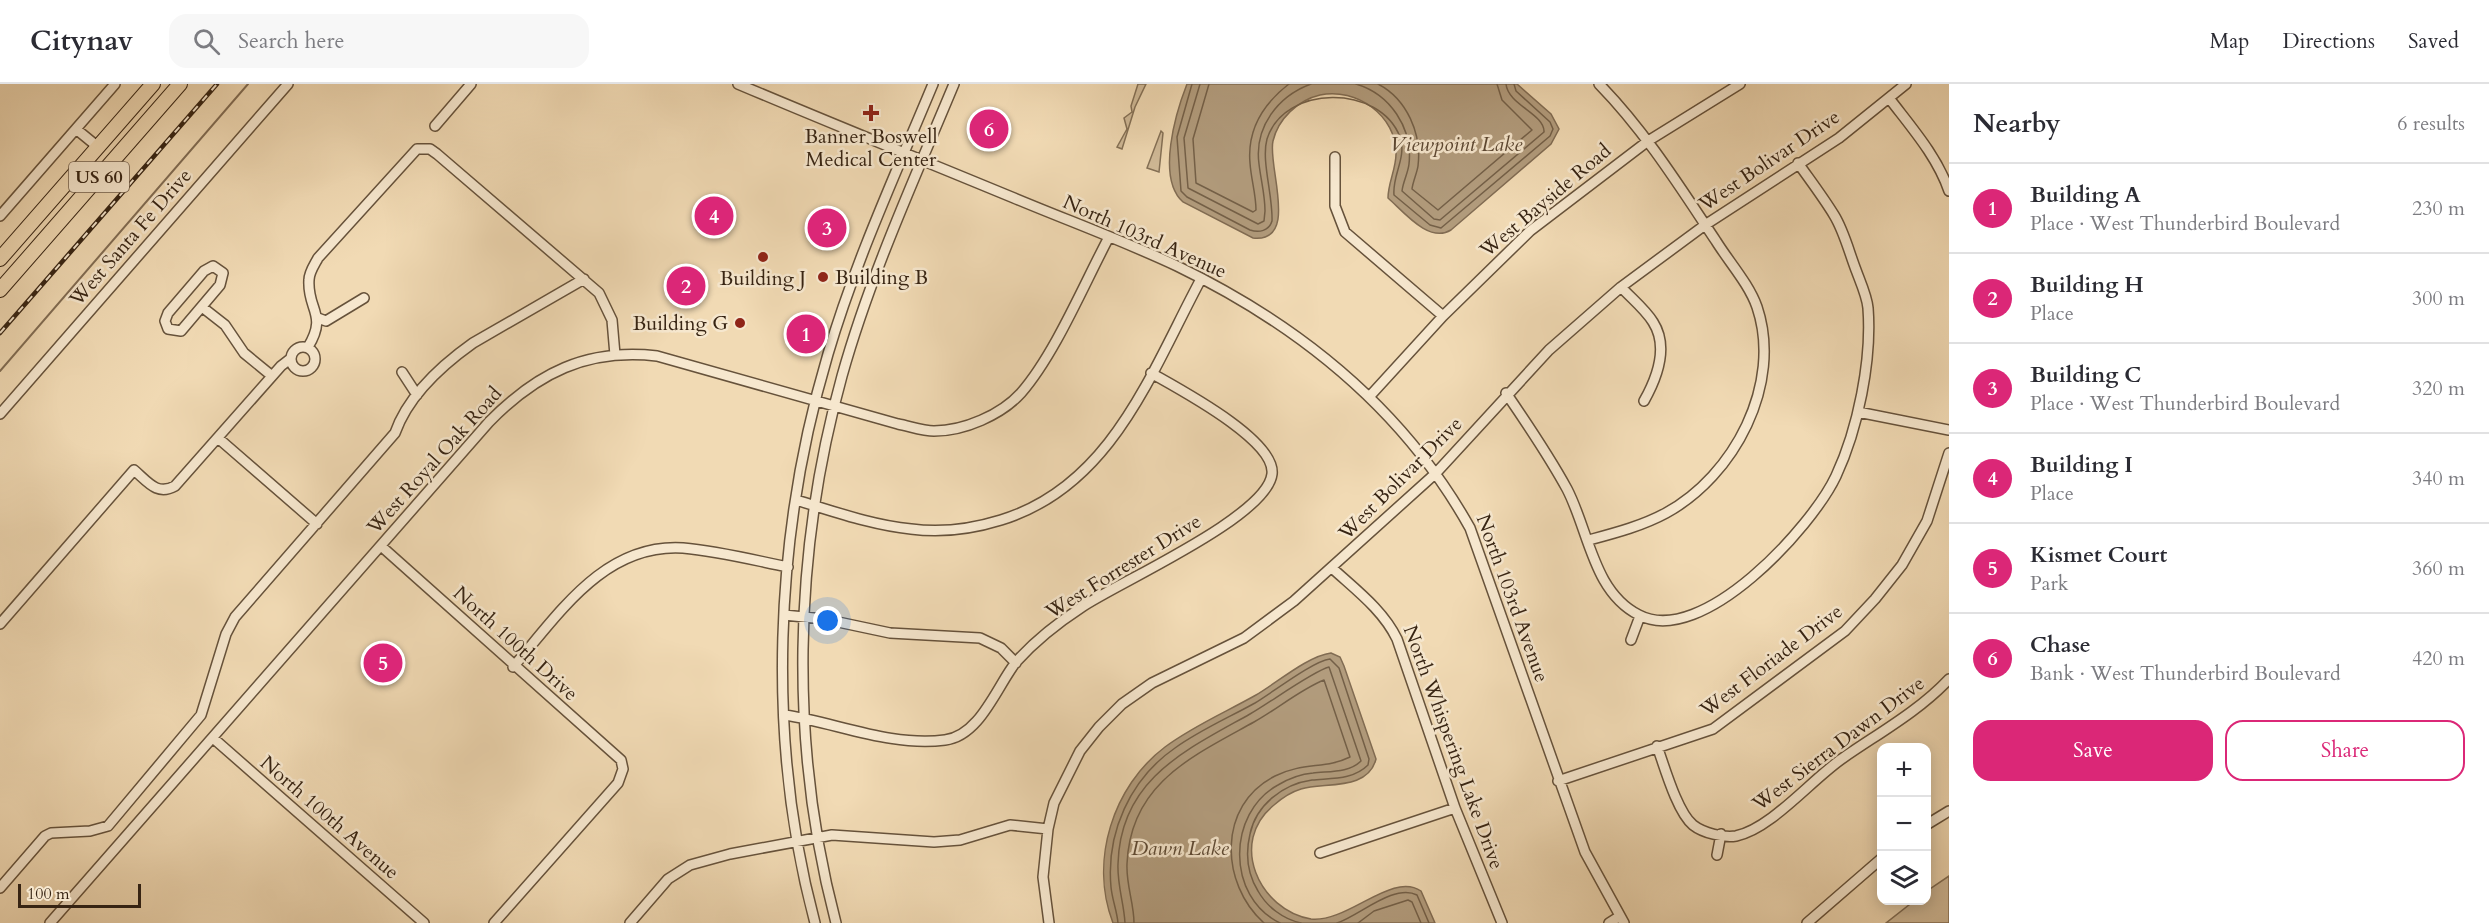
<!DOCTYPE html>
<meta charset="utf-8">
<style>
:root{--surface:#fff;--page:#f7f7f7;--text:#2b2b33;--muted:#7c7c81;--line:#e1e1e2;--accent:#db2777}
body{margin:0;font-family:Cardo,serif;background:var(--page);color:var(--text)}
.controls{position:absolute;right:18px;bottom:18px;display:grid;overflow:hidden;border-radius:12px;box-shadow:0 3px 15px #0003}
.controls button{width:54px;height:54px;display:grid;place-items:center;padding:0;border:0;border-bottom:2px solid var(--line);background:var(--surface);color:var(--text);font:30px sans-serif}
.scale{position:absolute;left:18px;bottom:15px;width:123px;box-sizing:border-box;padding-left:6px;border:3px solid #372413;border-top:0;font-size:16px;line-height:21px;white-space:nowrap;color:#372413;-webkit-text-stroke:4px #f6e7ce;paint-order:stroke}
.you{position:absolute;left:828px;top:537px;width:21px;height:21px;margin:-15px;border:4px solid #fff;border-radius:50%;background:#1a73e8;box-shadow:0 0 0 9px #1a73e833}
.badge{display:grid;place-items:center;width:39px;height:39px;border-radius:50%;background:var(--accent);color:#fff;font-size:20px;font-weight:700}
.pin{position:absolute;translate:-50% -50%;border:3px solid #fff;box-shadow:0 2px 6px #0006}
.list{margin:0;padding:0;list-style:none}
h2{display:flex;justify-content:space-between;align-items:center;height:78px;margin:0;padding:0 24px;font-size:26px}
h2 small{font-size:20px;font-weight:400;color:var(--muted)}
.list li{display:grid;grid-template-columns:39px 1fr auto;gap:18px;align-items:center;box-sizing:border-box;height:90px;padding:0 24px;border-top:2px solid var(--line)}
.list b{display:block;font-size:22px;white-space:nowrap}
.list p{margin:0;font-size:20px;white-space:nowrap;color:var(--muted)}
.list em{font-size:20px;font-style:normal;color:var(--muted)}
.actions{display:flex;gap:12px;padding:18px 24px}
.actions a{flex:1;padding:14px 0;border:2px solid var(--accent);border-radius:18px;text-align:center;font-size:21px;color:var(--accent)}
.actions .main{background:var(--accent);color:#fff}
.icon{flex:none;width:33px;height:33px;fill:none;stroke:currentColor;stroke-width:2;stroke-linecap:round;stroke-linejoin:round}
.map{position:relative;flex:none;width:1949px;height:839px;overflow:hidden}
header{display:flex;align-items:center;gap:36px;box-sizing:border-box;height:84px;padding:0 30px;background:var(--surface);border-bottom:2px solid var(--line)}
header strong{font-size:28px}
nav{display:flex;gap:33px;margin-inline-start:auto;font-size:21px}
.search{width:420px;height:54px;background:var(--page);display:flex;align-items:center;gap:15px;box-sizing:border-box;padding:0 21px;border-radius:18px;color:var(--muted);font-size:22px}
main{display:flex}
aside{flex:1;background:var(--surface)}
.map>svg:first-child{display:block}
.green{fill:#d1bb99;stroke:#847056;stroke-width:1.5}
.water{fill:#b29c7d;stroke:#816c53;stroke-width:1.5}
.lines{fill:none;stroke-linecap:round;stroke-linejoin:round}
.shore{stroke:#746048;stroke-width:1.5}
.stream{stroke:#816c53;stroke-width:2}
.minor-casing{stroke:#66523b;stroke-width:12}
.highway-casing{stroke:#372413;stroke-width:16}
.minor{stroke:#f6e7ce;stroke-width:9}
.highway{stroke:#f1dab4;stroke-width:14}
.rail-casing{stroke:#372413;stroke-width:4.5}
.rail{stroke:#f6e7ce;stroke-width:2;stroke-dasharray:7;stroke-linecap:butt}
.poi-dot{fill:#8f2418;stroke:#f6e7ce;stroke-width:2}
.labels{text-anchor:middle;stroke-width:5;stroke-linejoin:round;paint-order:stroke}
.shield{fill:#f6e7ce;stroke:#705e4b;stroke-width:1.5}
.shield-label{font-size:18px;font-weight:bold;fill:#372413}
.poi-label{font-size:20px;fill:#372413;stroke:#f6e7ce}
.street-label{font-size:20px;fill:#372413;stroke:#f6e7ce}
.water-label{font-size:21px;font-style:italic;fill:#5c4833;stroke:#f6e7ce}
</style>
<header>
<strong>Citynav</strong>
<div class="search"><svg class="icon" aria-label="search" viewBox="0 0 24 24"><circle cx="10" cy="10" r="6"/><path d="M15 15l6 6"/></svg>Search here</div>
<nav><a>Map</a><a>Directions</a><a>Saved</a></nav>
</header>
<main>
<div class="map">
<svg width="1949" height="839" viewBox="0 0 1949 839">
<rect width="100%" height="100%" fill="#f1dab4"/>
<filter id="stains"><feTurbulence type="fractalNoise" baseFrequency=".00333" numOctaves="4"/><feColorMatrix values="0 0 0 0 .2 0 0 0 0 .09 0 0 0 0 .02 0 0 0 .5 -.17"/></filter>
<radialGradient id="worn" r=".72"><stop offset=".6" stop-color="#630" stop-opacity="0"/><stop offset="1" stop-color="#630" stop-opacity=".3"/></radialGradient>
<!-- green -->
<path class="green" d="M 1138,0 L 1146,0 L 1135,23 L 1122,65 L 1117,63 L 1127,45 L 1124,34 L 1132,28 L 1131,22 Z
M 1161,47 L 1163,49 L 1159,88 L 1147,84 Z
M 1949,792 L 1949,839 L 1886,839 L 1914,817 L 1926,816 L 1927,807 Z"/>
<!-- water -->
<path class="water" d="M 1187,0 L 1517,0 L 1551,30 L 1559,45 L 1551,60 L 1451,146 C 1429,160 1403,127 1388,114 C 1388,99 1396,85 1396,70 C 1397,32 1356,3 1320,11 C 1298,16 1278,35 1273,57 C 1267,81 1300,159 1253,154 L 1183,118 C 1156,94 1176,28 1187,0 Z
M 1331,569 L 1340,573 L 1344,582 L 1376,675 C 1368,707 1325,698 1301,705 C 1291,708 1282,714 1274,721 C 1228,758 1259,826 1311,835 C 1348,839 1392,787 1421,807 L 1435,839 L 1113,839 C 1089,777 1113,702 1165,663 C 1193,642 1226,628 1256,611 C 1278,598 1308,572 1331,569 Z"/>
<g class="lines">
<!-- shore -->
<path class="shore" d="M 1192,0 L 1177,53 L 1181,107 L 1187,113 L 1250,146 C 1259,149 1269,147 1272,137 C 1273,111 1261,77 1267,55 C 1284,0 1380,0 1400,53 C 1407,74 1392,91 1394,111 L 1430,141 L 1441,144 L 1550,52 L 1553,45 L 1550,38 L 1516,7 L 1514,0
M 1200,0 L 1184,54 L 1188,104 L 1258,140 L 1264,137 L 1265,127 C 1265,111 1261,97 1259,80 C 1254,43 1278,12 1311,0
M 1209,0 L 1193,55 L 1196,99 L 1253,128 L 1256,126 C 1256,110 1251,95 1250,79 C 1247,45 1263,20 1289,0
M 1356,0 C 1390,10 1413,44 1409,80 C 1408,89 1403,98 1402,107 L 1434,135 L 1440,136 L 1544,48 C 1545,30 1508,21 1506,0
M 1378,0 C 1407,15 1422,50 1418,82 C 1417,89 1413,97 1412,105 L 1438,126 L 1532,46 L 1502,16 L 1497,0
M 1118,839 C 1117,827 1112,815 1111,803 C 1106,749 1130,695 1175,664 C 1200,646 1228,634 1255,619 C 1272,609 1313,577 1330,575 L 1339,584 L 1369,675 L 1368,681 C 1353,696 1332,694 1312,696 C 1283,700 1256,721 1250,750 C 1245,771 1247,789 1258,807 C 1267,823 1283,835 1301,839
M 1125,839 C 1124,819 1117,801 1118,780 C 1120,695 1186,666 1250,630 C 1268,620 1313,587 1329,583 L 1361,677 C 1349,689 1329,687 1313,689 C 1301,690 1288,695 1278,701 C 1227,729 1226,813 1280,839
M 1134,839 C 1134,819 1126,801 1127,780 C 1130,699 1193,672 1254,638 C 1276,626 1301,605 1324,596 L 1350,673 C 1326,685 1303,678 1275,692 C 1217,721 1220,800 1264,839
M 1337,839 C 1359,832 1394,799 1417,811 L 1429,839
M 1358,839 L 1374,827 L 1408,816 L 1412,818 L 1421,839"/>
<!-- stream -->
<path class="stream" d="M 0,287 L 248,0"/>
<defs>
<path id="minor" d="M 738,0 C 830,39 922,76 1014,114 C 1069,137 1124,157 1177,182 C 1299,241 1404,326 1470,444 L 1585,768 L 1624,839
M 1889,14 C 1911,43 1937,72 1949,107
M 435,42 L 471,0
M 76,45 L 98,63
M 1335,73 L 1335,122 L 1345,148 L 1443,232
M 0,132 L 115,0
M 213,182 L 223,189 L 220,201 L 181,247 L 168,245 L 165,237 L 168,229 L 204,187 Z
M 1621,203 C 1631,214 1645,225 1653,238 C 1669,263 1657,294 1644,317
M 202,223 L 225,241 L 244,269 L 272,292
M 318,234 L 326,237 L 364,214
M291 275a12 12 0 1 1 24 0a12 12 0 1 1-24 0Z
M 308,263 C 328,230 307,226 309,196 C 309,188 315,180 318,174 L 417,65 L 430,65 L 437,70 L 599,209 L 612,236 L 615,271
M 402,288 L 417,311
M 1506,309 C 1528,341 1549,372 1567,405 C 1589,447 1593,508 1639,531 C 1702,564 1812,443 1836,392 C 1858,345 1872,276 1868,224 C 1867,212 1860,197 1856,186 C 1849,168 1844,147 1834,131 C 1823,113 1810,96 1798,79
M 1369,313 L 1443,232 L 1530,147 L 1648,57 L 1740,0
M 1858,328 L 1949,346
M 0,330 L 288,0
M 218,354 L 317,440
M 796,416 C 833,427 871,441 911,445 C 941,449 972,445 1001,436 C 1112,402 1151,288 1201,195
M 1589,456 C 1615,449 1642,442 1666,429 C 1734,392 1783,300 1757,223 C 1749,200 1729,178 1716,157 C 1680,103 1645,47 1599,0
M 381,462 L 621,676 L 623,685 L 618,699 L 494,839
M 1332,484 C 1356,506 1383,526 1397,555 L 1455,724 L 1502,839
M 784,531 L 824,535 L 890,549 L 980,554 L 1001,564 L 1016,579
M 0,540 L 134,386 C 148,398 157,412 175,402 L 281,282 L 290,275
M 1631,556 L 1640,532
M 513,583 C 559,530 604,459 683,464 C 718,467 753,476 788,483
M 785,631 C 837,639 891,663 945,656 C 980,652 997,602 1016,578 C 1034,558 1059,538 1082,523 C 1119,498 1267,433 1272,390 C 1276,356 1179,305 1151,289
M 213,654 L 424,839
M 1657,662 C 1664,681 1677,728 1693,741 C 1703,749 1724,754 1736,752 C 1771,745 1812,695 1843,674 C 1879,649 1919,627 1949,595
M 1558,697 L 1713,645 L 1845,547 L 1875,515 L 1902,481 L 1927,437 L 1949,369
M 1926,741 L 1949,727
M 1320,769 L 1455,724
M 1717,771 L 1721,750
M 0,804 L 45,752 L 51,749 L 90,747 L 108,742 L 201,631 L 226,550 L 235,533 L 395,349 C 408,312 442,281 473,259 L 584,195
M 50,839 L 489,338 C 537,289 587,264 657,272 L 898,340 C 909,342 923,347 934,347 C 964,347 1001,331 1021,309 C 1055,270 1084,200 1109,153
M 630,839 L 668,795 L 690,781 L 730,770 L 832,751 L 934,758 L 960,756 L 1010,741 L 1048,745
M 815,839 C 766,656 774,452 828,270 C 855,178 896,89 933,0
M 836,839 C 789,661 793,469 842,292 C 870,192 914,96 954,0
M 1049,839 L 1043,793 L 1048,745 L 1054,719 L 1080,667 L 1099,643 L 1122,620 L 1152,599 L 1244,554 L 1294,517 L 1436,389 L 1549,266 L 1621,203 L 1705,141 L 1839,54 L 1906,0
M 1609,839 L 1620,832
M 1807,839 L 1882,774"/>
<path id="highway" d="M 0,175 L 153,0
M 0,206 L 180,0"/>
</defs>
<!-- minor casing -->
<use href="#minor" class="minor-casing"/>
<!-- highway casing -->
<use href="#highway" class="highway-casing"/>
<!-- minor -->
<use href="#minor" class="minor"/>
<!-- highway -->
<use href="#highway" class="highway"/>
<defs>
<path id="rail" d="M 0,249 L 217,0"/>
</defs>
<!-- rail casing -->
<use href="#rail" class="rail-casing"/>
<!-- rail -->
<use href="#rail" class="rail"/>
</g>
<!-- markers -->
<g class="poi-dot">
<path d="M868 20h6v6h6v6h-6v6h-6v-6h-6v-6h6z"/>
<circle cx="763" cy="173" r="6"/>
<circle cx="823" cy="193" r="6"/>
<circle cx="740" cy="239" r="6"/>
</g>
<g class="labels">
<!-- shield labels -->
<rect class="shield" x="69" y="78" width="60" height="30" rx="4.5"/>
<g class="shield-label">
<text x="99" y="99">US 60</text>
</g>
<!-- poi labels -->
<g class="poi-label">
<text x="871" y="59">Banner Boswell<tspan x="871" dy="23">Medical Center</tspan></text>
<text x="835" y="200" text-anchor="start">Building B</text>
<text x="763" y="201">Building J</text>
<text x="728" y="246" text-anchor="end">Building G</text>
</g>
<!-- street labels -->
<g class="street-label">
<text transform="translate(1769 76) rotate(-34)" y="7">West Bolivar Drive</text>
<text transform="translate(1545 116) rotate(-40)" y="7">West Bayside Road</text>
<text transform="translate(1145 152) rotate(24)" y="7">North 103rd Avenue</text>
<text transform="translate(130 153) rotate(-49)" y="7">West Santa Fe Drive</text>
<text transform="translate(434 376) rotate(-48)" y="7">West Royal Oak Road</text>
<text transform="translate(1400 394) rotate(-45)" y="7">West Bolivar Drive</text>
<text transform="translate(1123 482) rotate(-32)" y="7">West Forrester Drive</text>
<text transform="translate(1513 514) rotate(70)" y="7">North 103rd Avenue</text>
<text transform="translate(516 559) rotate(42)" y="7">North 100th Drive</text>
<text transform="translate(1771 576) rotate(-37)" y="7">West Floriade Drive</text>
<text transform="translate(1838 659) rotate(-37)" y="7">West Sierra Dawn Drive</text>
<text transform="translate(1454 663) rotate(70)" y="7">North Whispering Lake Drive</text>
<text transform="translate(330 733) rotate(41)" y="7">North 100th Avenue</text>
</g>
<!-- water labels -->
<g class="water-label">
<text x="1456" y="67">Viewpoint Lake</text>
<text x="1180" y="771">Dawn Lake</text>
</g>
</g>
<rect width="100%" height="100%" filter="url(#stains)"/>
<rect width="100%" height="100%" fill="url(#worn)"/>
</svg>
<div class="controls">
<button>+</button>
<button>−</button>
<button><svg class="icon" aria-label="layers" viewBox="0 0 24 24"><path d="M12 4l9 5-9 5-9-5zM3 14l9 5 9-5"/></svg></button>
</div>
<div class="scale">100 m</div>
<div class="you"></div>
<div class="pin badge" style="left:806px;top:250px">1</div>
<div class="pin badge" style="left:686px;top:202px">2</div>
<div class="pin badge" style="left:827px;top:144px">3</div>
<div class="pin badge" style="left:714px;top:132px">4</div>
<div class="pin badge" style="left:383px;top:579px">5</div>
<div class="pin badge" style="left:989px;top:45px">6</div>
</div>
<aside>
<h2>Nearby<small>6 results</small></h2>
<ul class="list">
<li><span class="badge">1</span><div><b>Building A</b><p>Place · West Thunderbird Boulevard</p></div><em>230 m</em></li>
<li><span class="badge">2</span><div><b>Building H</b><p>Place</p></div><em>300 m</em></li>
<li><span class="badge">3</span><div><b>Building C</b><p>Place · West Thunderbird Boulevard</p></div><em>320 m</em></li>
<li><span class="badge">4</span><div><b>Building I</b><p>Place</p></div><em>340 m</em></li>
<li><span class="badge">5</span><div><b>Kismet Court</b><p>Park</p></div><em>360 m</em></li>
<li><span class="badge">6</span><div><b>Chase</b><p>Bank · West Thunderbird Boulevard</p></div><em>420 m</em></li>
</ul>
<div class="actions"><a class="main">Save</a><a>Share</a></div>
</aside>
</main>
